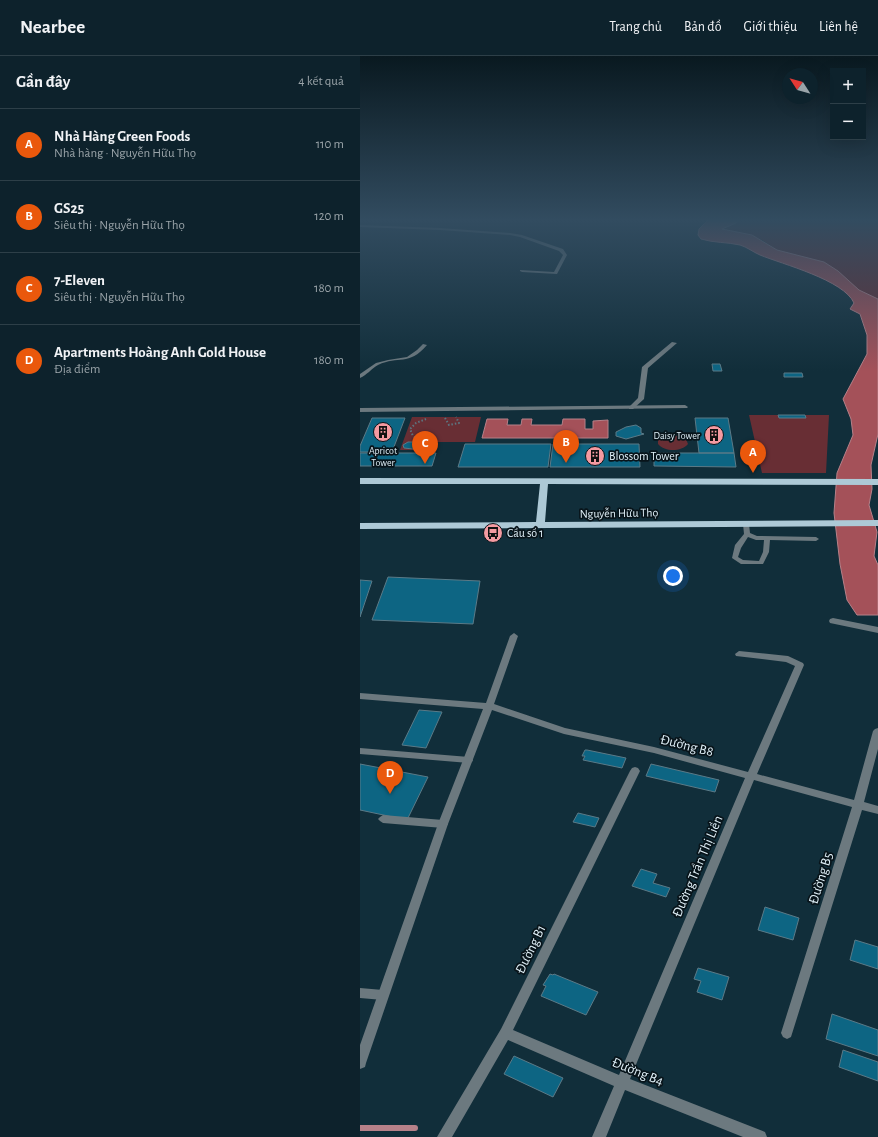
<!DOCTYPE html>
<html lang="vi">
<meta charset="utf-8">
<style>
:root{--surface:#0d222c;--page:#162a34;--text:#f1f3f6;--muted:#9aa4a9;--line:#2d3f48;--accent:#ea580c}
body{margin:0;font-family:"Alegreya Sans",sans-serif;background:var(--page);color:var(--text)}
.controls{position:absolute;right:12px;top:12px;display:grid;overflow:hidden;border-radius:0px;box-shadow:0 4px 16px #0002}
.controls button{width:36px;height:36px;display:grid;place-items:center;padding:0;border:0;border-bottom:1px solid var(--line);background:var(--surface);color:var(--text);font:20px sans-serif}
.compass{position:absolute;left:422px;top:12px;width:36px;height:36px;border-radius:50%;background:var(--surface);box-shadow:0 4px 16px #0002;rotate:306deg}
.you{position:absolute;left:313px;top:520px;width:14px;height:14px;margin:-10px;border:3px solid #fff;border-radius:50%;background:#1a73e8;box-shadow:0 0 0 6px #1a73e833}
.badge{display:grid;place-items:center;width:26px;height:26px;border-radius:50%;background:var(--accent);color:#fff;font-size:13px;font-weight:700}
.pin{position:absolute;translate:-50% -33px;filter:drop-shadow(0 1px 2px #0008)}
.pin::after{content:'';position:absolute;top:21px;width:14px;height:12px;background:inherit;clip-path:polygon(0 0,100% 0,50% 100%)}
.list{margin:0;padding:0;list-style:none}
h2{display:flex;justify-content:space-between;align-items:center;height:52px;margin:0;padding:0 16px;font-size:17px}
h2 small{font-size:13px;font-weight:400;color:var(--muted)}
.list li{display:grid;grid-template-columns:26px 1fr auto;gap:12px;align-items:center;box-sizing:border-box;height:72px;padding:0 16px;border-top:1px solid var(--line)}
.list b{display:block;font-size:15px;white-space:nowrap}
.list p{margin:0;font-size:13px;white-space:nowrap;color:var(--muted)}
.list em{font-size:13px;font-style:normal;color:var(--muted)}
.map{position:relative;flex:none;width:518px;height:1081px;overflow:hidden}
header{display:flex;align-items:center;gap:24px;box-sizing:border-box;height:56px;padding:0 20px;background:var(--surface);border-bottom:1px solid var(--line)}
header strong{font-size:19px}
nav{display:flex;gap:22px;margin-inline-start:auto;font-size:14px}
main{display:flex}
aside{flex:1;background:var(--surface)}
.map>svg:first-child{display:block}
.green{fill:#682e34}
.water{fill:#a45159;stroke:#b68189}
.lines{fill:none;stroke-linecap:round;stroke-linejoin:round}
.stream{stroke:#b68189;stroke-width:6}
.building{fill:#0d6583;stroke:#5b7a87}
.path{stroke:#5d7580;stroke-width:2;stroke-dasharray:1.5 2;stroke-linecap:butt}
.service{fill:#6c797f;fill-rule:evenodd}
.minor{fill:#6c797f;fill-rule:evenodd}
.primary{fill:#adc9d6;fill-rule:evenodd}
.labels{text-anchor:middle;stroke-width:3.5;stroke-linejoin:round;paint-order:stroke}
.far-poi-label{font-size:10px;fill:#e0f0f8;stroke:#08141a;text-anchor:end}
.poi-label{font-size:12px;fill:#e0f0f8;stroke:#08141a;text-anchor:start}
.street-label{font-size:12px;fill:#e0f0f8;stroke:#08141a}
.near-street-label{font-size:14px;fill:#e0f0f8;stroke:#08141a}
</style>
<header>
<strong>Nearbee</strong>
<nav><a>Trang chủ</a><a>Bản đồ</a><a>Giới thiệu</a><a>Liên hệ</a></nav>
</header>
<main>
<aside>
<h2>Gần đây<small>4 kết quả</small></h2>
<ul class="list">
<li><span class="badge">A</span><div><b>Nhà Hàng Green Foods</b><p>Nhà hàng · Nguyễn Hữu Thọ</p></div><em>110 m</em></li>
<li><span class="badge">B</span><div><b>GS25</b><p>Siêu thị · Nguyễn Hữu Thọ</p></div><em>120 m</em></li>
<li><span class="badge">C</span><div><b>7-Eleven</b><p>Siêu thị · Nguyễn Hữu Thọ</p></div><em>180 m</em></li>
<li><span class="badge">D</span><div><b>Apartments Hoàng Anh Gold House</b><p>Địa điểm</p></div><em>180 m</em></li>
</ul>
</aside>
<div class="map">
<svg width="518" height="1081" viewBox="0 0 518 1081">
<rect width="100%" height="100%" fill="#112e3a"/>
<!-- green -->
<path class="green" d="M 379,163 L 518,163 L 518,243 L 499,235 L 464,206 L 417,194 L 402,184 L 362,173 L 376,167 Z
M 389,359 L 469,359 L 466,417 L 402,417 Z
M 52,361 L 121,361 L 115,386 L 74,386 L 71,394 L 40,394 Z
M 314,379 L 326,383 L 328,388 C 321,396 305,396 298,388 L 298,383 L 305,380 Z"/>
<!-- water -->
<path class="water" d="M 349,163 L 379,163 L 376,167 L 362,173 L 392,179 L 417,194 L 464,206 L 478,215 L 499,234 L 518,243 L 518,378 L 511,409 L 512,433 L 509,449 L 517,476 L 514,500 L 518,509 L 518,559 L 497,559 L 487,544 L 480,508 L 474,457 L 477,417 L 493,379 L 491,363 L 483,343 L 507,298 L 507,279 L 500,258 L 490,253 L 494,247 C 484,224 422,208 400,199 C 393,196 387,191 380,189 C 367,186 354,187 341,183 L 338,179 L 339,173 Z
M 127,363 L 148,363 L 147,369 L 161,369 L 162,363 L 172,363 L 171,369 L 202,369 L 203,363 L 225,363 L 225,373 L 233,373 L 233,365 L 248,364 L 248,382 L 122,382 Z"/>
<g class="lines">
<!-- stream -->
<path class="stream" d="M 0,1072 L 55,1072"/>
</g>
<!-- building -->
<path class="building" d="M 352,308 L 360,308 L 362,315 L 353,315 Z
M 424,317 L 442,317 L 443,321 L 424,321 Z
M 418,359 L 445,359 L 446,362 L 419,362 Z
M 12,362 L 45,362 L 32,396 L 0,396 L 0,390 Z
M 335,362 L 368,362 L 374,397 L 339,397 Z
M 276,369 L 281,372 L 281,377 L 284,378 L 266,383 L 256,380 L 256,376 L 266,371 Z
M 48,386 L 56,386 L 59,389 L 53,393 L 44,392 L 43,389 Z
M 105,388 L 191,388 L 188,411 L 98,411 Z
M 193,388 L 279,388 L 280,411 L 190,411 Z
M 0,397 L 76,397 L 72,410 L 0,410 Z
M 294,397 L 374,397 L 376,411 L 294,410 Z
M 28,521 L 120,525 L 113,568 L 12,564 Z
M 0,524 L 12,525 L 0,561 Z
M 59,654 L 82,656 L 66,692 L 42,689 Z
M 225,694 L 227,694 L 266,702 L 262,712 L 223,704 L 225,700 L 222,700 Z
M 0,708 L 68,721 L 47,764 L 0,754 Z
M 291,708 L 359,724 L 355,736 L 286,720 Z
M 218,757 L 239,762 L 235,771 L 213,766 Z
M 281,813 L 297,818 L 293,827 L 310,832 L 306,841 L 272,830 Z
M 405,851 L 439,862 L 433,884 L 398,874 Z
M 495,884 L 518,891 L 518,913 L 490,904 Z
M 338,912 L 369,921 L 362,944 L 337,936 L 341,925 L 334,923 Z
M 190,918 L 193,919 L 194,918 L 238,936 L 226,959 L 181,940 L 186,930 L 183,929 Z
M 472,958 L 518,974 L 518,1000 L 466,983 Z
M 483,994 L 518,1006 L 518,1025 L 479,1011 Z
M 154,1000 L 203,1022 L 193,1041 L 144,1018 Z"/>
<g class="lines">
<!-- path -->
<path class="path" d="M 85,362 L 89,369 L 99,367 L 96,361
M 65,394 L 65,389 L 53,380 L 50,373 L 56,367 L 66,363"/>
<!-- service -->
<path class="service" d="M 63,288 L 67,289 C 48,311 39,299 18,309 C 11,313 7,319 0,322 L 0,318 L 16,307 L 28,304 L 47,301 L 57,294 Z
M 325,349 L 328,351 L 327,352 L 0,356 L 0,352 Z
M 386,466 L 389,468 L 390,477 L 397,480 L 456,481 L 459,483 L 456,485 L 410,484 L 409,496 L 403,508 L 381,508 L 372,502 L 375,489 L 384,478 L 383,468 ZM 388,481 L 396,484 L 404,484 L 403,496 L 399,505 L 383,504 L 378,501 L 381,492 Z
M 0,692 L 109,701 L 112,702 L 113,704 L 112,706 L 109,707 L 0,698 Z
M 23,759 L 83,764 L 86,765 L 88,768 L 86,771 L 83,772 L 23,767 L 20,765 L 18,763 L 20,761 Z
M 0,932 L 23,934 L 27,936 L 28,939 L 27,942 L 23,944 L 0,942 Z"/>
<!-- minor -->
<path class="minor" d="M 0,169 L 80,172 L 150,177 L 162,179 L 203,193 L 207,199 L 197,218 L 162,216 L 160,215 L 160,214 L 194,216 L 203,199 L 199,195 L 160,181 L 150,179 L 80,174 L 0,171 Z
M 312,286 L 317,287 L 288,312 L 284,343 L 273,353 L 269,353 L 269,351 L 278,342 L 282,311 Z
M 473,562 L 518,571 L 518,577 L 470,567 L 469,565 L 470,563 Z
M 154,577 L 158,580 L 134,648 L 205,672 L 294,691 L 388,716 L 435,610 L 426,606 L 376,600 L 375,598 L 379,595 L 428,600 L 443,607 L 444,609 L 397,718 L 494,744 L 513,675 L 515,673 L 518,672 L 518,693 L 504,746 L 518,750 L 518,758 L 502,754 L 431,981 L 427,983 L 423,981 L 421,977 L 492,751 L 394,724 L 270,1023 L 405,1076 L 407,1081 L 383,1081 L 265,1034 L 246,1081 L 232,1081 L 254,1030 L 148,984 L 92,1081 L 77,1081 L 141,973 L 270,715 L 272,712 L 275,711 L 278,712 L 280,715 L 153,974 L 259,1019 L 385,722 L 294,697 L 204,678 L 132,654 L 88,768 L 6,1007 L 5,1011 L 0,1013 L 0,989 L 78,768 L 123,653 L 0,643 L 0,637 L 126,647 L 150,580 Z"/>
<!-- primary -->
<path class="primary" d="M 0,422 L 518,423 L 518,429 L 188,428 L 185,466 L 518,464 L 518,470 L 0,473 L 0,467 L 176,466 L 180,428 L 0,428 Z"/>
</g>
<!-- sky -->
<linearGradient id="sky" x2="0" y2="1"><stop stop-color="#091920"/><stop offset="0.52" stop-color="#324c60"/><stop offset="1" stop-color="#324c60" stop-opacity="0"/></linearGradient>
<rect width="518" height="315" fill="url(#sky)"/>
<!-- icons -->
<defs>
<symbol id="building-disc" viewBox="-11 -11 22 22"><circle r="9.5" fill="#f49aa1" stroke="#08141a"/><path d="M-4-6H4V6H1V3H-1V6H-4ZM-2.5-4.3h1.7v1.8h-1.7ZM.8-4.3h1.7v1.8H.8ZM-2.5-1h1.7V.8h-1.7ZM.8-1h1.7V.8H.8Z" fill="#111"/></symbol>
<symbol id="bus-disc" viewBox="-11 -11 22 22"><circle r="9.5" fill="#f49aa1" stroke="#08141a"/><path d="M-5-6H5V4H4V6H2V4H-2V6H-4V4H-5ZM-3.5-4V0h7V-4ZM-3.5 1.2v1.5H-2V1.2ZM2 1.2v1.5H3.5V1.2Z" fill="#111"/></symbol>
</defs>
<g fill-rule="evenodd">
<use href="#building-disc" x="12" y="365" width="22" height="22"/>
<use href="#building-disc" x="343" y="368" width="22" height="22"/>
<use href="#building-disc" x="224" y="389" width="22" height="22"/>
<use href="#bus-disc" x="122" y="466" width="22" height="22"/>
</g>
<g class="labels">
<!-- far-poi labels -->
<g class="far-poi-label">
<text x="340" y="383">Daisy Tower</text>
<text x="23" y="398" text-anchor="middle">Apricot<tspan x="23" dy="12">Tower</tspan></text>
</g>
<!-- poi labels -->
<g class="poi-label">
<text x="249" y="404">Blossom Tower</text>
<text x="147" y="481">Cầu số 1</text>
</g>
<!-- street labels -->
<g class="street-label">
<text transform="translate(259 457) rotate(-1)" y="4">Nguyễn Hữu Thọ</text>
</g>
<!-- near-street labels -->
<g class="near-street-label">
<text transform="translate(327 689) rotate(14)" y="5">Đường B8</text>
<text transform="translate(337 810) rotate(-67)" y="5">Đường Trần Thị Liền</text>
<text transform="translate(460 822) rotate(-73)" y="5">Đường B5</text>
<text transform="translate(170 893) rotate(-64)" y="5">Đường B1</text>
<text transform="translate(278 1015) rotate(22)" y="5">Đường B4</text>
</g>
</g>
</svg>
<div class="controls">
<button>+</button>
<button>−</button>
</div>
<svg class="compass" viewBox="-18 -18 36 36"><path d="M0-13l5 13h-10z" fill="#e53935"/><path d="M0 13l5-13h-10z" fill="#9aa4a9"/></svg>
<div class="you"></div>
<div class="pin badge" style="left:393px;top:417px">A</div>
<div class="pin badge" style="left:206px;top:407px">B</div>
<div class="pin badge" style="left:65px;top:408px">C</div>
<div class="pin badge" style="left:30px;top:738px">D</div>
</div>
</main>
